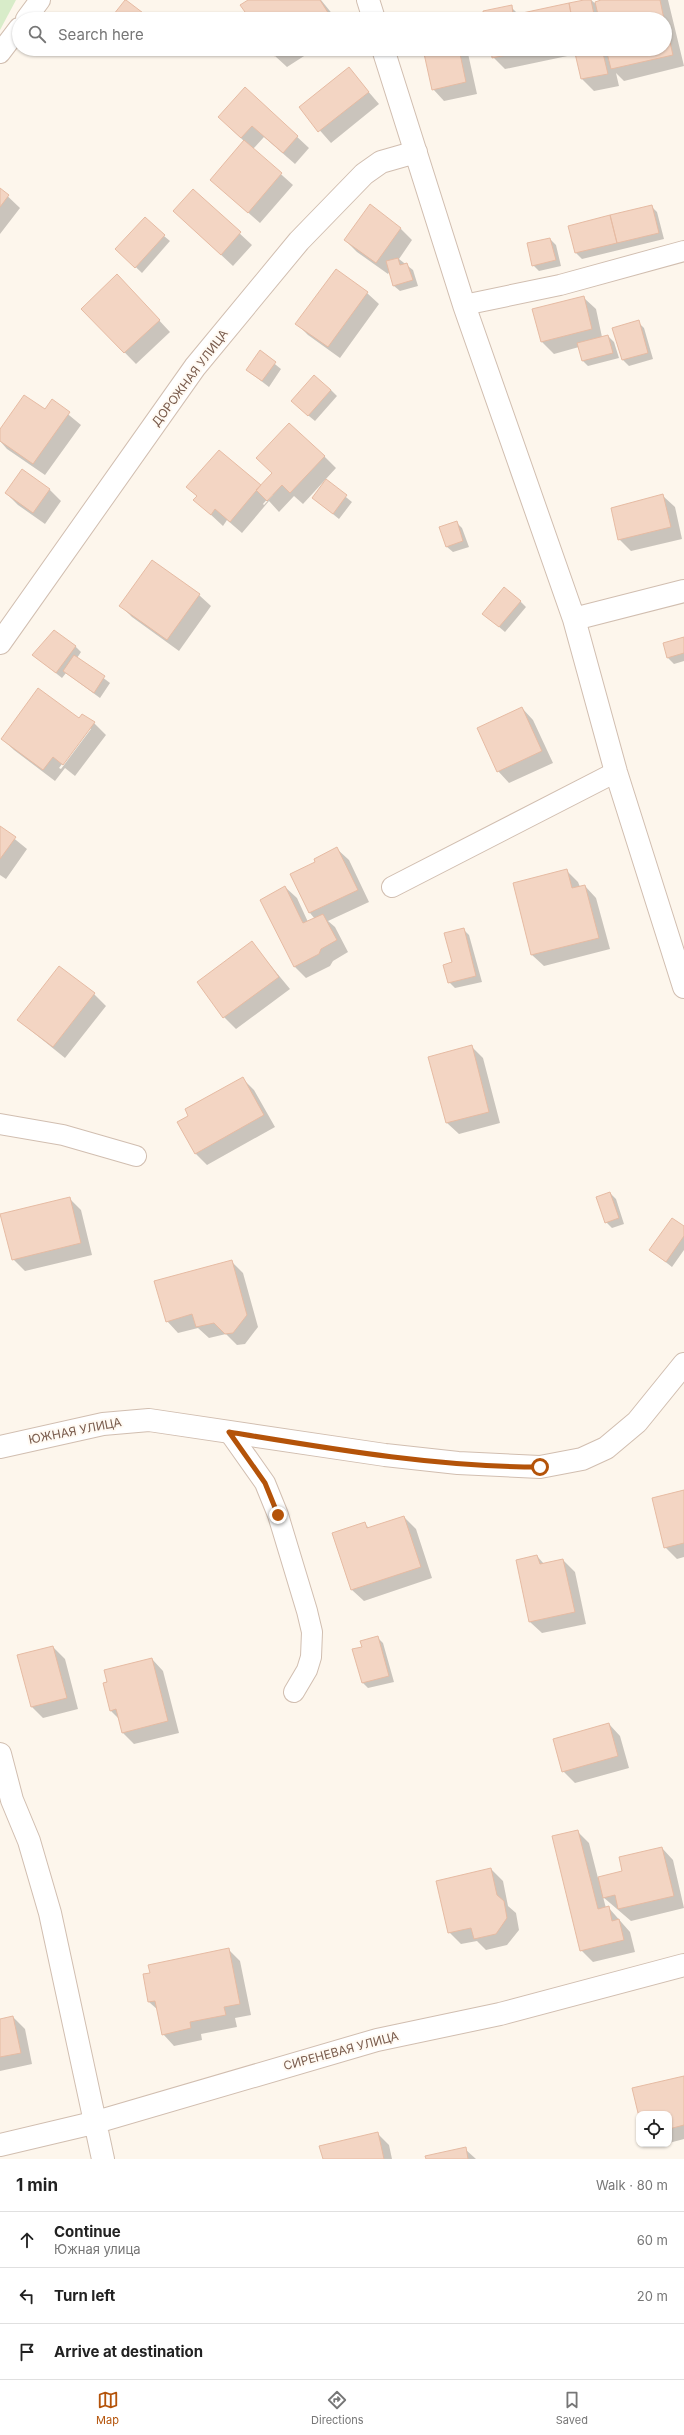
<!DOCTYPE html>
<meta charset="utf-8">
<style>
:root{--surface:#fff;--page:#f2f2f2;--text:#222;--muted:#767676;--line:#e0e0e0;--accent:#b45309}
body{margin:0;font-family:Inter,sans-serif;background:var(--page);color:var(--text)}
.controls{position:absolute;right:12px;bottom:12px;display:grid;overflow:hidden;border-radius:8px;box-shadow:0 1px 3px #0004}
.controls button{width:36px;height:36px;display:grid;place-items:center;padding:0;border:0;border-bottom:1px solid var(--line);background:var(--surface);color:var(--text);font:20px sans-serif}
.stop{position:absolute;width:12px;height:12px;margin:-9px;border:3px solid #b45309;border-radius:50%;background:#fff}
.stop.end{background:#b45309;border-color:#fff;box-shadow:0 1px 4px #0008}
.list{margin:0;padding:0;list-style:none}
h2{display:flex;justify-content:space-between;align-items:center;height:52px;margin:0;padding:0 16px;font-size:17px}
h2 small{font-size:13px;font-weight:400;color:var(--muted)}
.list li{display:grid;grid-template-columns:26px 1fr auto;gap:12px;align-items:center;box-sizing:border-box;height:56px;padding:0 16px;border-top:1px solid var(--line)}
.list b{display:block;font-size:15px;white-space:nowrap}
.list p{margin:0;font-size:13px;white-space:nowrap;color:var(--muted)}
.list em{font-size:13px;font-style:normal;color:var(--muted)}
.icon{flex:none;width:22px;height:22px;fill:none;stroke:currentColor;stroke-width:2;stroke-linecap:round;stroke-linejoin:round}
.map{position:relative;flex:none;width:684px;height:2159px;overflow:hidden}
.search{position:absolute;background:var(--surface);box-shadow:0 1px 3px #0004;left:12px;right:12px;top:12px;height:44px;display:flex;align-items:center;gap:10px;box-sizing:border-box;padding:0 14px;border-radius:22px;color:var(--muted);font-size:15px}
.sheet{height:220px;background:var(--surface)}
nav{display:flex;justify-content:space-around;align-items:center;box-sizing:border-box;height:56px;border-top:1px solid var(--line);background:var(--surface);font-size:11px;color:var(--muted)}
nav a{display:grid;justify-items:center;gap:2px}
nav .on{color:var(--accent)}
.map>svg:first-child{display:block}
.green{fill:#d8ecc9}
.shadow{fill:#0003;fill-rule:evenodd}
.building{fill:#f3d5c3;stroke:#e6bba3}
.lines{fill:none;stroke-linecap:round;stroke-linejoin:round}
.service-casing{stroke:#d1beb0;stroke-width:22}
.minor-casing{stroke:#d1beb0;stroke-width:24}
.service{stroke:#fff;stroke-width:20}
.minor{stroke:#fff;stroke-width:22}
.route{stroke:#b45309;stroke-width:5}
.labels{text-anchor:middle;stroke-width:4;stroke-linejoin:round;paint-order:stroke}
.street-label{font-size:12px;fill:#7a5c4d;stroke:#fffaf3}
</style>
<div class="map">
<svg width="684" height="2159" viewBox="0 0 684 2159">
<rect width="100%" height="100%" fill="#fdf6ec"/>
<!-- green -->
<path class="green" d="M 0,0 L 16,0 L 0,30 Z"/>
<!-- shadow -->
<path class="shadow" d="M 250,0 L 321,0 L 334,16 L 330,19 L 251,19 Z
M 591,0 L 597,5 L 606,0 L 668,0 L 684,66 L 624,81 L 616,73 L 619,86 L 594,91 L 582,79 L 577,54 L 505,69 L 493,57 L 492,49 L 665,49 L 665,19 L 485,19 L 511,7 L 519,15 Z
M 271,49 L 284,49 L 276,54 L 276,56 L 287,49 L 315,49 L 287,67 L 275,56 Z
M 424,49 L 467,49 L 477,94 L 444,101 L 433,89 Z
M 349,69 L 379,104 L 331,143 L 300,108 Z
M 245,88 L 309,148 L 295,164 L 264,137 L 253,149 L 293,185 L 260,223 L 211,180 L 244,141 L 231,129 Z
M 0,189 L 20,208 L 0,234 Z
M 193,190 L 252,245 L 233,266 L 174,211 Z
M 370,206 L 401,229 L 412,240 L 399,259 L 413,270 L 418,286 L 400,291 L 394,286 L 390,271 L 388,274 L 357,252 L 345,240 Z
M 651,206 L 657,212 L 664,239 L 582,259 L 576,253 Z
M 164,236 L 170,241 L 142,273 L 123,255 Z
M 550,239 L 556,245 L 561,266 L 539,271 L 533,265 Z
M 128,287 L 170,332 L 136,364 L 82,309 Z
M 367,293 L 379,304 L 340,358 L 308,335 L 297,324 Z
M 584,298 L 596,309 L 602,337 L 608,336 L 614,342 L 619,358 L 588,366 L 582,360 L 579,347 L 554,354 L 542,342 L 534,310 Z
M 638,322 L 644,328 L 653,359 L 629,366 L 623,360 L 614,329 Z
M 260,352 L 281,369 L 269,387 L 247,370 Z
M 331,390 L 337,396 L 315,421 L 298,407 Z
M 52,401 L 81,425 L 45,475 L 7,449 L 0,441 L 0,431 L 45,411 Z
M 324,456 L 336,468 L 303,504 L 294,496 L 279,512 L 269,501 L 242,533 L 227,520 L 223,526 L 195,500 L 198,497 L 188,487 L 261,487 L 273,474 ZM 271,495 L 273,495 L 264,505 L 263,504 Z
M 326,481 L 352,502 L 339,519 L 313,498 Z
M 49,489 L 61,501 L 45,524 L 18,505 L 6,493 Z
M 663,496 L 675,507 L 682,539 L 631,551 L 619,539 Z
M 456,522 L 462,528 L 469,547 L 453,552 L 447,547 Z
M 199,595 L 211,606 L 179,651 L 132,617 L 121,606 Z
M 520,601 L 526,607 L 505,632 L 484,614 Z
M 684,638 L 684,661 L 674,664 L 668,658 Z
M 75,646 L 81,652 L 77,658 L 110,683 L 100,698 L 66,673 L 62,678 L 33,655 Z
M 522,708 L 533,720 L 553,763 L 509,783 L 498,771 Z
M 79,720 L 94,723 L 106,735 L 75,776 L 65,768 L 55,781 L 14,750 L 2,739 ZM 89,728 L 91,729 L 61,769 L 59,768 Z
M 0,827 L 27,849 L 6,879 L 0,875 Z
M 337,849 L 349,860 L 369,902 L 328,921 L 335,927 L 348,952 L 333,961 L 330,966 L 306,978 L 295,967 L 285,887 L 297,898 L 308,922 L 315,919 L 310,913 L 291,875 L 317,862 Z
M 566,870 L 578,882 L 580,887 L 585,886 L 596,898 L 610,949 L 544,966 L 532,955 Z
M 463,929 L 469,935 L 482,982 L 455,988 L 449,982 Z
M 252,943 L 290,989 L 236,1029 L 224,1017 Z
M 94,994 L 106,1006 L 65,1058 L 18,1020 Z
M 471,1046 L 483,1058 L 500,1123 L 459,1134 L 447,1123 Z
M 242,1078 L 254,1090 L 275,1127 L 207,1165 L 195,1153 Z
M 610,1193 L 616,1199 L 624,1224 L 612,1228 L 606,1222 Z
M 70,1199 L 81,1210 L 92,1255 L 25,1271 L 13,1259 Z
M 684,1227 L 684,1250 L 672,1267 L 650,1250 Z
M 231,1261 L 243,1273 L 258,1327 L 245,1344 L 237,1345 L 226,1334 L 209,1338 L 198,1328 L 178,1333 L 167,1321 Z
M 684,1491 L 684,1557 L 677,1559 L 665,1547 Z
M 404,1517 L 416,1529 L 432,1578 L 364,1601 L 352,1590 L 364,1523 L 370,1529 Z
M 537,1556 L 544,1564 L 563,1560 L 575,1572 L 586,1624 L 542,1633 L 530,1622 Z
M 377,1637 L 383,1643 L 394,1682 L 368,1688 L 362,1682 L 363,1648 Z
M 53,1647 L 65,1659 L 78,1709 L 43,1718 L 32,1707 Z
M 152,1659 L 163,1671 L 179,1733 L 134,1744 L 123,1733 L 119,1719 L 111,1711 L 104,1683 Z
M 609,1724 L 620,1736 L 629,1768 L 575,1783 L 563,1771 Z
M 577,1831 L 589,1843 L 598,1878 L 624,1871 L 662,1848 L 673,1860 L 684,1908 L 631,1921 L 603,1897 L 606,1908 L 608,1907 L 630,1932 L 635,1952 L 593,1962 L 581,1950 Z
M 491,1869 L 503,1881 L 508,1906 L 516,1913 L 519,1930 L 507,1945 L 486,1950 L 477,1941 L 461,1944 L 449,1932 Z
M 228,1949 L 240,1961 L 251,2015 L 235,2018 L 237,2027 L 201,2034 L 202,2040 L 174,2046 L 163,2034 L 158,2010 L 149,2002 L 151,1973 Z
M 13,2017 L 25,2029 L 32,2064 L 0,2071 L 0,2020 Z
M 684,2077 L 684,2139 L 669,2143 L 669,2114 L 639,2114 Z
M 377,2133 L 389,2145 L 392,2159 L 324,2159 Z
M 654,2144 L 664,2144 L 656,2146 Z
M 465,2149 L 476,2159 L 427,2159 Z"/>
<!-- building -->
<path class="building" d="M 125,0 L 126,0 L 151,19 L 110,19 Z
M 248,0 L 320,0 L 332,19 L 250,19 L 240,5 Z
M 584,0 L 591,0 L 595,19 L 572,19 L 569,3 Z
M 601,0 L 660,0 L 664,19 L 599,19 L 595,2 Z
M 569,3 L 572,19 L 484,19 L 483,11 L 512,5 L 513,15 Z
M 451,13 L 452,19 L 423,19 Z
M 665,21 L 673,55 L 611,69 L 606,49 L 665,49 Z
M 269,49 L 286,49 L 274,56 Z
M 423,49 L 459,49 L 466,82 L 432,90 Z
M 491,49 L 536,49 L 492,58 Z
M 574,49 L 602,49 L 608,74 L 581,79 Z
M 349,67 L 369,92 L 318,132 L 299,107 Z
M 245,87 L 298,136 L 283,153 L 252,126 L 241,138 L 218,117 Z
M 244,140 L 282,173 L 248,213 L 210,180 Z
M 0,188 L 9,195 L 0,207 Z
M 193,189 L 241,232 L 221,255 L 173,211 Z
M 370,204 L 401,228 L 376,263 L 344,240 Z
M 652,205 L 659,233 L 617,243 L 610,215 Z
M 610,215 L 617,243 L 575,253 L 568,226 Z
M 145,217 L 165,235 L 135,268 L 115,249 Z
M 550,238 L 556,260 L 532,266 L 527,243 Z
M 398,258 L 400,265 L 407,263 L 413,280 L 393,286 L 386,261 Z
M 336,269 L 368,292 L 328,347 L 295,324 Z
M 117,274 L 160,320 L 124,353 L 81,309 Z
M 584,296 L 592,329 L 541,342 L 532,309 Z
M 639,320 L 648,353 L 622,360 L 612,328 Z
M 608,335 L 613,353 L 582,361 L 577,343 Z
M 260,350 L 276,362 L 262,381 L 246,370 Z
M 314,375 L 331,390 L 308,416 L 291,401 Z
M 24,395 L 45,409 L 52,399 L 70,412 L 33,464 L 0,441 L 0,429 Z
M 289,423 L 325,456 L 290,493 L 282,485 L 267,501 L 256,490 L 272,473 L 256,458 Z
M 219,450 L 261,485 L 230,522 L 215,509 L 211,515 L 193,500 L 197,496 L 186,487 Z
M 22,469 L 50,489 L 33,513 L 5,493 Z
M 326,479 L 347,495 L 333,514 L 312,498 Z
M 663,494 L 671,527 L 618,540 L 611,508 Z
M 457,521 L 463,541 L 446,547 L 439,527 Z
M 152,560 L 200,594 L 167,640 L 119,606 Z
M 504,587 L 521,601 L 499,627 L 482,614 Z
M 54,630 L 76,646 L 56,673 L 32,655 Z
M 684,637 L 684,653 L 667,658 L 663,643 Z
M 74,655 L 105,676 L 94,693 L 63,671 Z
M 38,688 L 79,718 L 82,714 L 95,722 L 63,765 L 53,757 L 43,770 L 1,739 Z
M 522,707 L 542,751 L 497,772 L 477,728 Z
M 0,826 L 16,837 L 0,859 Z
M 337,847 L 358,890 L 309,913 L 290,874 L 315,862 L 314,859 Z
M 567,869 L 572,888 L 585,885 L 599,938 L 531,955 L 513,883 Z
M 285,886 L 303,923 L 323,914 L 337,940 L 321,949 L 319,954 L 294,967 L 260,900 Z
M 464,928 L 476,976 L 448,983 L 443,965 L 452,962 L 444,933 Z
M 252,941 L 279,977 L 223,1018 L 197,982 Z
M 59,966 L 95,993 L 53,1047 L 17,1020 Z
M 472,1045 L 489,1112 L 446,1123 L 428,1057 Z
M 243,1077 L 264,1115 L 195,1154 L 177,1122 L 188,1116 L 185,1109 Z
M 610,1192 L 619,1218 L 605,1223 L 596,1197 Z
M 70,1197 L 81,1243 L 12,1260 L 0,1214 Z
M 672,1218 L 684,1226 L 684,1236 L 666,1262 L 649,1250 Z
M 232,1260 L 247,1315 L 233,1333 L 225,1334 L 214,1323 L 196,1327 L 192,1314 L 166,1322 L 154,1281 Z
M 684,1490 L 684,1543 L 664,1548 L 652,1498 Z
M 404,1516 L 421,1567 L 351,1590 L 332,1533 L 365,1522 L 367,1528 Z
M 537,1555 L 540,1564 L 563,1559 L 575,1612 L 529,1622 L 516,1560 Z
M 378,1636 L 389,1676 L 362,1683 L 352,1649 L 362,1647 L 360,1641 Z
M 53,1646 L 67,1698 L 31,1707 L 17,1655 Z
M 152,1658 L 168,1721 L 122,1733 L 116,1709 L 110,1711 L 103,1683 L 107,1682 L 104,1670 Z
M 609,1723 L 618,1756 L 562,1772 L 553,1739 Z
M 578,1830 L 598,1909 L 609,1906 L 612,1921 L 619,1919 L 624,1940 L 580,1951 L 552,1836 Z
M 662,1847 L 674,1896 L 618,1909 L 615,1895 L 603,1898 L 598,1877 L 622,1871 L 619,1857 Z
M 491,1868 L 497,1895 L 504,1901 L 507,1918 L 496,1934 L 474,1939 L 471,1928 L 448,1933 L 436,1881 Z
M 229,1948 L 240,2004 L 224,2007 L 226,2015 L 190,2022 L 191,2028 L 162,2035 L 155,2001 L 148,2002 L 143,1974 L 150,1973 L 148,1965 Z
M 13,2016 L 21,2053 L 0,2057 L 0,2019 Z
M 684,2076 L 684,2125 L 669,2129 L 669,2114 L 639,2114 L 639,2117 L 632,2088 Z
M 378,2132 L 384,2159 L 323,2159 L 319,2146 Z
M 466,2147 L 468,2159 L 426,2159 L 425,2156 Z"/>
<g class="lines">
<defs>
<path id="service" d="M 26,19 L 40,0
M 0,53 L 19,28
M 464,305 L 560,285 L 684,251
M 392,887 L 616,772
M 0,1124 L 63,1135 L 136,1156
M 229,1432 L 265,1483 L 278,1515 L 307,1611 L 312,1632 L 311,1657 L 307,1670 L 294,1692"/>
<path id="minor" d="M 368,0 L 374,19
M 383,49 L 464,305 L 574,619 L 616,772 L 684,987
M 574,619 L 684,591
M 0,643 L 195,367 L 299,241 L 364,174 L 381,162 L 416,152
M 0,1447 L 103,1424 L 149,1420 L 385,1455 L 458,1463 L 540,1467 L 582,1459 L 606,1448 L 637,1422 L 684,1364
M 0,1754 L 12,1800 L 29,1841 L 50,1913 L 103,2159
M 0,2145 L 93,2123 L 377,2040 L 500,2014 L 684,1965"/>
</defs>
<!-- service casing -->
<use href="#service" class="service-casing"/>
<!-- minor casing -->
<use href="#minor" class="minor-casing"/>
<!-- service -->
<use href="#service" class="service"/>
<!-- minor -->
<use href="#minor" class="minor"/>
</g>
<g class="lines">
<!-- route -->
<path class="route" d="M 278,1515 L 265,1483 L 229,1432 C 332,1449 436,1467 540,1467"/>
</g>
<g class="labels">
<!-- street labels -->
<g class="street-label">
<text transform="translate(190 378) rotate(-53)" y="4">ДОРОЖНАЯ УЛИЦА</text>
<text transform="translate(75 1431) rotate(-11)" y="4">ЮЖНАЯ УЛИЦА</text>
<text transform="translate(341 2051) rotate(-15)" y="4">СИРЕНЕВАЯ УЛИЦА</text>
</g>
</g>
</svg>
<div class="controls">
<button><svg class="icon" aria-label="locate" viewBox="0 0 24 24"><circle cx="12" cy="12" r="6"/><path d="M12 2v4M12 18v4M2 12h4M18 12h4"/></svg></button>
</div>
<div class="stop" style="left:540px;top:1467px"></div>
<div class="stop end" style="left:278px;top:1515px"></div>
<div class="search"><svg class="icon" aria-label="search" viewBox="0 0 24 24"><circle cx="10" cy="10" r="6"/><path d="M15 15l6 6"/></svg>Search here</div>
</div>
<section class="sheet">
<h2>1 min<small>Walk · 80 m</small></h2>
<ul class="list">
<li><svg class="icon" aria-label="ahead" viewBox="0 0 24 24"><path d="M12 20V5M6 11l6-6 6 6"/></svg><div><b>Continue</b><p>Южная улица</p></div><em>60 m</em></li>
<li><svg class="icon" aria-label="left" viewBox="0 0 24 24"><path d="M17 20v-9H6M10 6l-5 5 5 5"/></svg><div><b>Turn left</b></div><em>20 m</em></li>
<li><svg class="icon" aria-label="arrive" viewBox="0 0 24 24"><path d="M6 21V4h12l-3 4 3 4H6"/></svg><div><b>Arrive at destination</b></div></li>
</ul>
</section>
<nav>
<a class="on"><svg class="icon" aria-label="map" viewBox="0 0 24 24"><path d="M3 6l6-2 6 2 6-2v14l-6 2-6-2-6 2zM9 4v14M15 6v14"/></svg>Map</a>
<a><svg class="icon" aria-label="directions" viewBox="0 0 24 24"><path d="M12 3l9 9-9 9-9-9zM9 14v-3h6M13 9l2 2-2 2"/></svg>Directions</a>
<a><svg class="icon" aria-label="saved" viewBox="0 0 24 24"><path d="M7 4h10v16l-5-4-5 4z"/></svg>Saved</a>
</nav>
